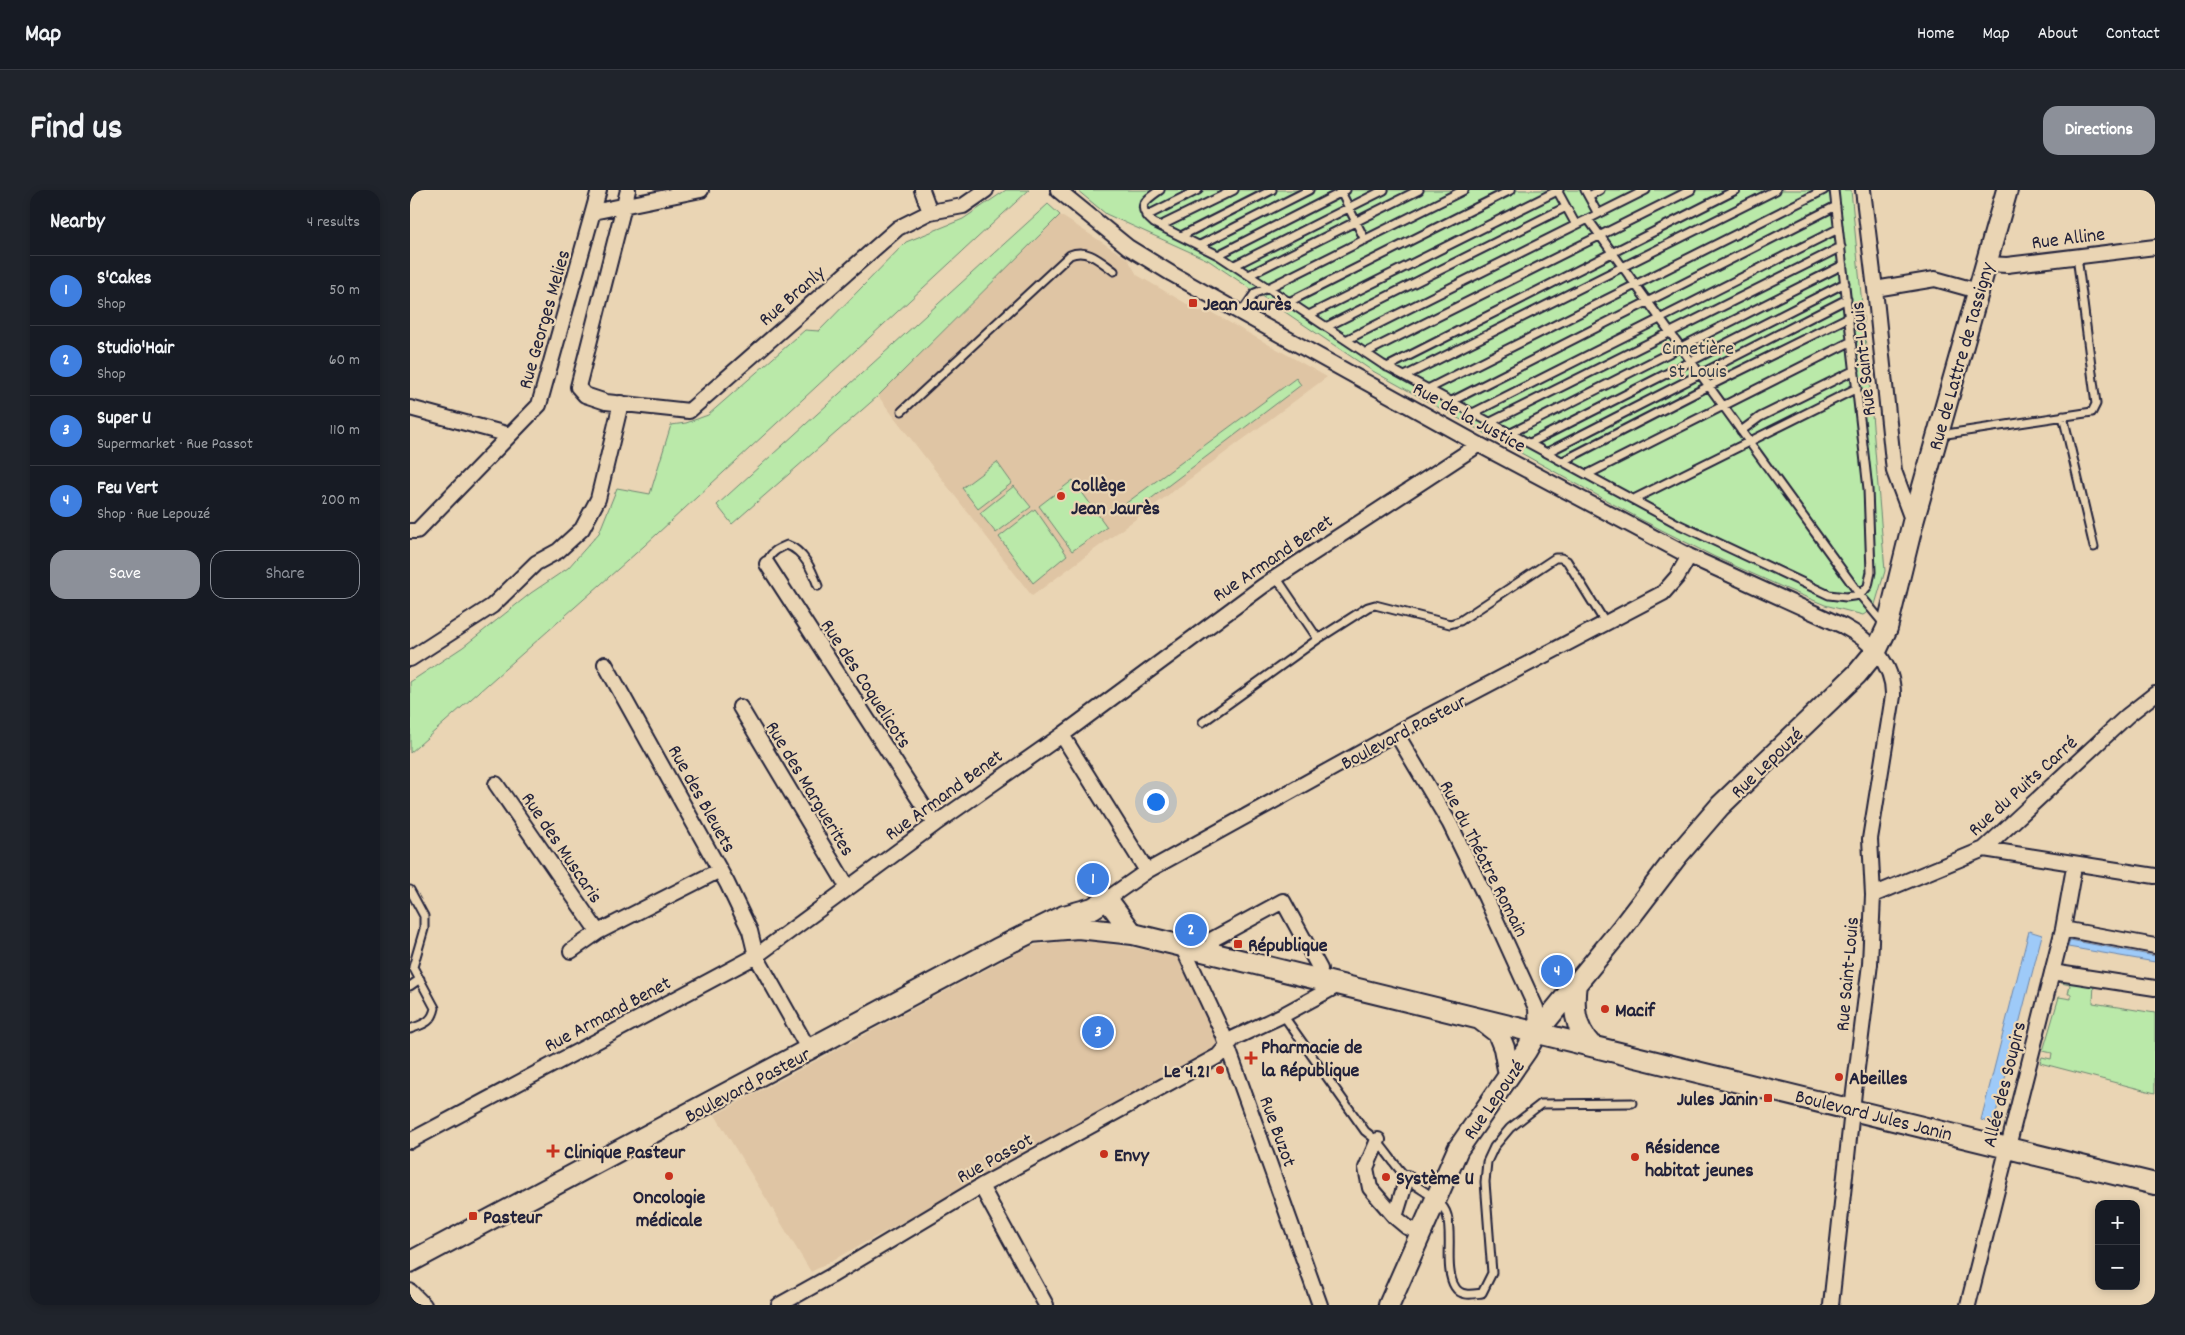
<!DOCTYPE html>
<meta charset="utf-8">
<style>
:root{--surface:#171b24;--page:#20242c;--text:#f1f3f6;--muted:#9ea1a6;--line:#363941;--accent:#8c9099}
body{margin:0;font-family:Dekko,sans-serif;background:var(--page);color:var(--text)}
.controls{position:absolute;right:15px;bottom:15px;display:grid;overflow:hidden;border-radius:10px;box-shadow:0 2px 8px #0003}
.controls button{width:45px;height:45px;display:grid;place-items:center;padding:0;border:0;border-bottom:1px solid var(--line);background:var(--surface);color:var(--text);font:25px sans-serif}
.you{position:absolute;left:745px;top:611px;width:18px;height:18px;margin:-12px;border:4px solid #fff;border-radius:50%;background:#1a73e8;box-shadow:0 0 0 8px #1a73e833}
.badge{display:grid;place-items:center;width:32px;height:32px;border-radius:50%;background:var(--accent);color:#fff;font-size:16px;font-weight:700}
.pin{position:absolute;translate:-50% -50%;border:2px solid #fff;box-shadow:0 1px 5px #0006}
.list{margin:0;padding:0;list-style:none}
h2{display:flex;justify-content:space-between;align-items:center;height:65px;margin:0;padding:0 20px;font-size:21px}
h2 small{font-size:16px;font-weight:400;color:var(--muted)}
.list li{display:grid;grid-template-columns:32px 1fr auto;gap:15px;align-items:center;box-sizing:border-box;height:70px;padding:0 20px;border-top:1px solid var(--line)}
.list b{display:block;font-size:19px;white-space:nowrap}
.list p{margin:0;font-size:16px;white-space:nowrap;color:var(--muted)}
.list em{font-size:16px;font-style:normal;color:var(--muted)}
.actions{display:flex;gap:10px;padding:15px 20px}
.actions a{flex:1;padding:11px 0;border:1px solid var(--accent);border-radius:15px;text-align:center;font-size:18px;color:var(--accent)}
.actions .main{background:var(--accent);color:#fff}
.map{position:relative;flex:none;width:1745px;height:1115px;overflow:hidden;border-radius:15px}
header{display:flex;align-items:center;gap:30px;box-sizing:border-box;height:70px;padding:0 25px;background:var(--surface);border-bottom:1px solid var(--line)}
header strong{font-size:24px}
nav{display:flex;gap:28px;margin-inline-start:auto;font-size:18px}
.intro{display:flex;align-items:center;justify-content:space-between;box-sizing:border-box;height:120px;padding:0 30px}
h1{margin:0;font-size:35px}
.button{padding:12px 22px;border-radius:15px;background:var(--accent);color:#fff;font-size:18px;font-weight:700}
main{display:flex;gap:30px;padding:0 30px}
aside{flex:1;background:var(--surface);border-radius:15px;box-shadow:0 2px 8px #0003}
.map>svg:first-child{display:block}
.built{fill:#dfc5a4}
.green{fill:#bae9a9;stroke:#6e8672}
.water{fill:#9ecaf8;stroke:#6c87ac}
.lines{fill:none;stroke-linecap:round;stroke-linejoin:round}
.lane-casing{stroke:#22223b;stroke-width:11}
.street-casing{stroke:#22223b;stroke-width:18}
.secondary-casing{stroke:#22223b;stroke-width:24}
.lane{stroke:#ead5b4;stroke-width:7}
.street{stroke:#ead5b4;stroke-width:14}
.secondary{stroke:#ead5b4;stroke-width:20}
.poi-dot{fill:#c8321e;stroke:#ead5b4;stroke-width:2}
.labels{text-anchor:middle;stroke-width:4.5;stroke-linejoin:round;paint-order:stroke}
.street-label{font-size:20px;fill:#22223b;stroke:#ead5b4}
.poi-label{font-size:20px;font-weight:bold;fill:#22223b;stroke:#ead5b4;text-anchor:start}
.park-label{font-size:20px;fill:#39404c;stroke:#ead5b4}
</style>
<header>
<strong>Map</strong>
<nav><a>Home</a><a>Map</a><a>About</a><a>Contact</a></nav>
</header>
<div class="intro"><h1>Find us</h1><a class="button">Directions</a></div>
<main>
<aside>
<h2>Nearby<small>4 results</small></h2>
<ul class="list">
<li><span class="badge" style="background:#3f7fe0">1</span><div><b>S'Cakes</b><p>Shop</p></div><em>50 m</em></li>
<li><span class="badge" style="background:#3f7fe0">2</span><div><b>Studio'Hair</b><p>Shop</p></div><em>60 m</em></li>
<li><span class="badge" style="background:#3f7fe0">3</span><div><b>Super U</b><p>Supermarket · Rue Passot</p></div><em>110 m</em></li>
<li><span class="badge" style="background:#3f7fe0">4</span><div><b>Feu Vert</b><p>Shop · Rue Lepouzé</p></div><em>200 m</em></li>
</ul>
<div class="actions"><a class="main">Save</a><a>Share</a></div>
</aside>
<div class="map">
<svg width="1745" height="1115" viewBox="0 0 1745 1115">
<rect width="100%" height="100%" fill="#ead5b4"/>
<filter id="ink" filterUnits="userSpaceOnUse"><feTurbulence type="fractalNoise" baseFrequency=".02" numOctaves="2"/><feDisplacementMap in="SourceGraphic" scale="10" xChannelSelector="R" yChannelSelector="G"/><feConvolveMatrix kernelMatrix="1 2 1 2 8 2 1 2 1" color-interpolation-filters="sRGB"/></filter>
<g filter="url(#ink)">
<!-- built -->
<path class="built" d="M 650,25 L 718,69 L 727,85 L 789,121 L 797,120 L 917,187 L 622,406 L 468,206 Z
M 671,749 L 769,766 L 809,850 L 802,860 L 753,890 L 401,1082 L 305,925 L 620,756 Z"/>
<!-- green -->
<path class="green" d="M 596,0 L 619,0 L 234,356 L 0,563 L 0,492 L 53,457 L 121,403 L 158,378 L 189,343 L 207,298 L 240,304 L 261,235 L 276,233 L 298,225 L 395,140 L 409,141 L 496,52 L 553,29 Z
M 667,0 L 1441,0 L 1459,188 L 1475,381 L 1464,418 L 1453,425 L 1415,415 L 1379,400 L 1305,367 L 1232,330 L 961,180 L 798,70 L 696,24 Z
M 638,14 L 650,25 L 468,206 L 322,334 L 307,315 Z
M 886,188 L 891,195 L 722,323 L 715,314 Z
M 587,272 L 602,293 L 568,319 L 552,298 Z
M 663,290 L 697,337 L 662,361 L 629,316 Z
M 604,296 L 621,317 L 586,343 L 570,323 Z
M 625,319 L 657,365 L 623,393 L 589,347 Z
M 1655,789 L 1684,793 L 1683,813 L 1745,823 L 1745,903 L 1630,873 L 1632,867 L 1641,869 L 1642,863 L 1633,861 L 1649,807 L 1661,809 L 1661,804 L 1658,804 L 1660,795 L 1651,793 Z"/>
<!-- water -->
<path class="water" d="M 1619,741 L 1632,745 L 1586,923 L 1581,933 L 1571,930 Z
M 1660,750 L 1745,766 L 1745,772 L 1658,757 Z"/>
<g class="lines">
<defs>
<path id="lane" d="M 750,0 C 734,11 725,17 744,33 L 808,65 L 858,98 L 1054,0
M 930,0 L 955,50
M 1147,0 L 1166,35 L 1188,24 L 1175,0
M 1179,6 L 1190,0
M 1188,24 L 1236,0
M 736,26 L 788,0
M 1178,29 L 1450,405 L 1474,434
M 750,36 L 824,0
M 771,46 L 862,0
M 790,55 L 899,0
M 808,65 L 936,0
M 825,75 L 974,0
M 839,85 L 1009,0
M 879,112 L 1101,0
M 831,123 L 845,103 L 858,98 L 972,174 L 1268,334 L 1419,405 L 1436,407 L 1450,405 L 1458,396 L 1461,382 L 1458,299 L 1424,0
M 899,125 L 1149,0
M 916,137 L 1156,17
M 936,150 L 1166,35
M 955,163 L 1281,0
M 977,177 L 1326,0
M 995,186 L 1366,0
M 1018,199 L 1414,0
M 1042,211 L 1426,16
M 492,221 L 660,65 C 677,58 690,71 704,81
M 1063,223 L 1428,39
M 1653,226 L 1684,357
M 1081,232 L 1431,57
M 1331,241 L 1350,227 L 1445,180
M 1101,243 L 1433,75
M 1530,245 L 1682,222 L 1686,214 L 1667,66
M 1120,253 L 1435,93
M 1138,262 L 1437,109
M 1153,271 L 1299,196 L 1439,127
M 1178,284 L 1442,151
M 1224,309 L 1447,198
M 357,374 C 359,363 367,359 377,355 C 394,361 402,380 408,396
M 866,387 L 908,449 L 958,417 L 965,415 L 1040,434 L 1050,431 L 1145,368 L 1151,368 L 1157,371 L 1196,434
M 793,532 L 908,449
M 0,700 L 14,726 L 14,739 L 3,777 L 25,818 C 22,833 13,834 0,839
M 0,796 L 10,789
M 873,825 L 955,941 C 975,955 982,974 998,989 C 1010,1001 1032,1008 1037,1025 C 1043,1046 1034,1080 1045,1097 C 1051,1107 1063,1104 1072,1103 L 1082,1083 L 1075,992 L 1077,972 L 1084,957 L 1100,938 L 1131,914 L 1222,913"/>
<path id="street" d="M 218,0 L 168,197 L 175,205 L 196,212 L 279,221 L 488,38 L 520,22 L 553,16 L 576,0
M 512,0 L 520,22
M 648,0 L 718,57 L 762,84 L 831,123 L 1066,253 L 1279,366 L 1433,436 C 1460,450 1484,474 1483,506 L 1460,649 L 1463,705 L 1460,774 L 1444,902 L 1421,1115
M 1453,0 L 1465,99 L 1484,281 L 1503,332
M 183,22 L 291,0
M 1576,74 L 1597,75 L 1745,57
M 1465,99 L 1525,89 L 1568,101
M 0,218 L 100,245
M 0,341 L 7,341 L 129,215 L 189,0
M 357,374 L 525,634
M 0,469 L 82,416 L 126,373 L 148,361 L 172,339 L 188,309 L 211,213
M 195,474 L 317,693 L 340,741 L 346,766 L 399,860
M 330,517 L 438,698
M 986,543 L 1040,634 L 1076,708 L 1126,818 L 1127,842
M 652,545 L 737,681
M 86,594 L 188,742
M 1574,659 L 1745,686
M 1463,705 L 1574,659 L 1717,526 L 1745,504
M 697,709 L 737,681 L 986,543 L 1253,403 L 1267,387 L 1279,366
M 1653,739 L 1745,756
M 772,756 L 813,844 L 910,1115
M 161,761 L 188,742 L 310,680
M 800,763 L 803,749 L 873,711 L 910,779 L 908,789
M 1642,782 L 1745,798
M 968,950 L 956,978 L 960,998 L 985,1027
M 0,951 L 346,766 L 525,634 L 652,545 L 853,396 L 1062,259 L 1066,253
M 997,988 L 985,1027 L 997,1037 L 1010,1042
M 571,996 L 636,1115
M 0,1101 L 14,1115
M 369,1115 L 421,1086 L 571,996 L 808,866 L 824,848 L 873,825 L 930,794
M 1558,1115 L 1653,739 L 1663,683"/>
<path id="secondary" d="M 620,742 L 668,738 L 723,744 L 1745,994
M 1166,793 C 1163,817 1164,837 1181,855
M 1071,830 L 1088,843 L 1094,858 L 1099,885
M 0,1072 L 587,759 L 654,726 L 683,718 L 697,709 L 723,744
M 979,1115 L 1048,959 L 1116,861 L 1127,842 L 1212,738 L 1267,666 L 1310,616 L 1447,484 L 1466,461 L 1477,438 L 1503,332 L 1597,0"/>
</defs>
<!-- lane casing -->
<use href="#lane" class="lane-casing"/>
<!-- street casing -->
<use href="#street" class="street-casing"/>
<!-- secondary casing -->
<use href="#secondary" class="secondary-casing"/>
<!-- lane -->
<use href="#lane" class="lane"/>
<!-- street -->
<use href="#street" class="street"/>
<!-- secondary -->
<use href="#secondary" class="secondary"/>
</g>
</g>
<!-- markers -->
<g class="poi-dot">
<rect x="778" y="108" width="10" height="10" rx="2.5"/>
<circle cx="651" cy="306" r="5"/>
<rect x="823" y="749" width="10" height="10" rx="2.5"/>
<circle cx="1195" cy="819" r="5"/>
<path d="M838.5 860.5h5v5h5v5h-5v5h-5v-5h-5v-5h5z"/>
<circle cx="810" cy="880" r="5"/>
<circle cx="1429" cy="887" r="5"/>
<rect x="1353" y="903" width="10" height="10" rx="2.5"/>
<path d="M140.5 953.5h5v5h5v5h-5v5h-5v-5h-5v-5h5z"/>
<circle cx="694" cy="964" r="5"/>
<circle cx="1225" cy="967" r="5"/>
<circle cx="259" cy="986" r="5"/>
<circle cx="976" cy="987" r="5"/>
<rect x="58" y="1021" width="10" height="10" rx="2.5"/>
</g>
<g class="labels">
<!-- street labels -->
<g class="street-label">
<text transform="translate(1658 47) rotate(-7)" y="7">Rue Alline</text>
<text transform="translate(381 105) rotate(-41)" y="7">Rue Branly</text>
<text transform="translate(133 129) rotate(-74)" y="7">Rue Georges Melies</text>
<text transform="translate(1550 166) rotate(-74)" y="7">Rue de Lattre de Tassigny</text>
<text transform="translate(1452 169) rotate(-96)" y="7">Rue Saint-Louis</text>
<text transform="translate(1060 226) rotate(29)" y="7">Rue de la Justice</text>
<text transform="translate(862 367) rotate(-34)" y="7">Rue Armand Benet</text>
<text transform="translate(457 493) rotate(57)" y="7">Rue des Coquelicots</text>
<text transform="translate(993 541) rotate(-28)" y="7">Boulevard Pasteur</text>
<text transform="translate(1356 572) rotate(-44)" y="7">Rue Lepouzé</text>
<text transform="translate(1612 595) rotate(-42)" y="7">Rue du Puits Carré</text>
<text transform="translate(401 598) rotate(59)" y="7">Rue des Marguerites</text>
<text transform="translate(533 604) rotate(-36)" y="7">Rue Armand Benet</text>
<text transform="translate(293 608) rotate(61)" y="7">Rue des Bleuets</text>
<text transform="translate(153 657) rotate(56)" y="7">Rue des Muscaris</text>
<text transform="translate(1075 668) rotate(63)" y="7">Rue du Théatre Romain</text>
<text transform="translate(1436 784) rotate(-85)" y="7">Rue Saint-Louis</text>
<text transform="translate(197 823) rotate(-28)" y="7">Rue Armand Benet</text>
<text transform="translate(337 894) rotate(-28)" y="7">Boulevard Pasteur</text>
<text transform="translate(1593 894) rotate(-76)" y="7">Allée des Soupirs</text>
<text transform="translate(1083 909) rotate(-55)" y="7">Rue Lepouzé</text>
<text transform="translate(1464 924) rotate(14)" y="7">Boulevard Jules Janin</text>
<text transform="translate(869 941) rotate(70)" y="7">Rue Buzot</text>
<text transform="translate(584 967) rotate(-29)" y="7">Rue Passot</text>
</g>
<!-- poi labels -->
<g class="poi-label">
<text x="793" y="120">Jean Jaurès</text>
<text x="661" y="301">Collège<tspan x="661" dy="23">Jean Jaurès</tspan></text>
<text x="838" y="761">République</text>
<text x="1205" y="826">Macif</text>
<text x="851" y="863">Pharmacie de<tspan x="851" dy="23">la République</tspan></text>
<text x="800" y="887" text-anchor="end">Le 4.21</text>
<text x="1439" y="894">Abeilles</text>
<text x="1348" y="915" text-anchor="end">Jules Janin</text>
<text x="1235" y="963">Résidence<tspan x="1235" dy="23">habitat jeunes</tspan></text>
<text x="154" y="968">Clinique Pasteur</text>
<text x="704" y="971">Envy</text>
<text x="986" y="994">Système U</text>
<text x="259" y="1013" text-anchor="middle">Oncologie<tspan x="259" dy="23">médicale</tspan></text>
<text x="73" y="1033">Pasteur</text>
</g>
<!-- park labels -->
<g class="park-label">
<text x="1288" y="164">Cimetière<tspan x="1288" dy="23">St Louis</tspan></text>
</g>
</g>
</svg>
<div class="controls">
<button>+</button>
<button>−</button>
</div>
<div class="you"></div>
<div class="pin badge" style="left:683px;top:689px;background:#3f7fe0">1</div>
<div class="pin badge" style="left:781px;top:740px;background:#3f7fe0">2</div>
<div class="pin badge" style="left:688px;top:842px;background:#3f7fe0">3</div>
<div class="pin badge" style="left:1147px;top:781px;background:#3f7fe0">4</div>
</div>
</main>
